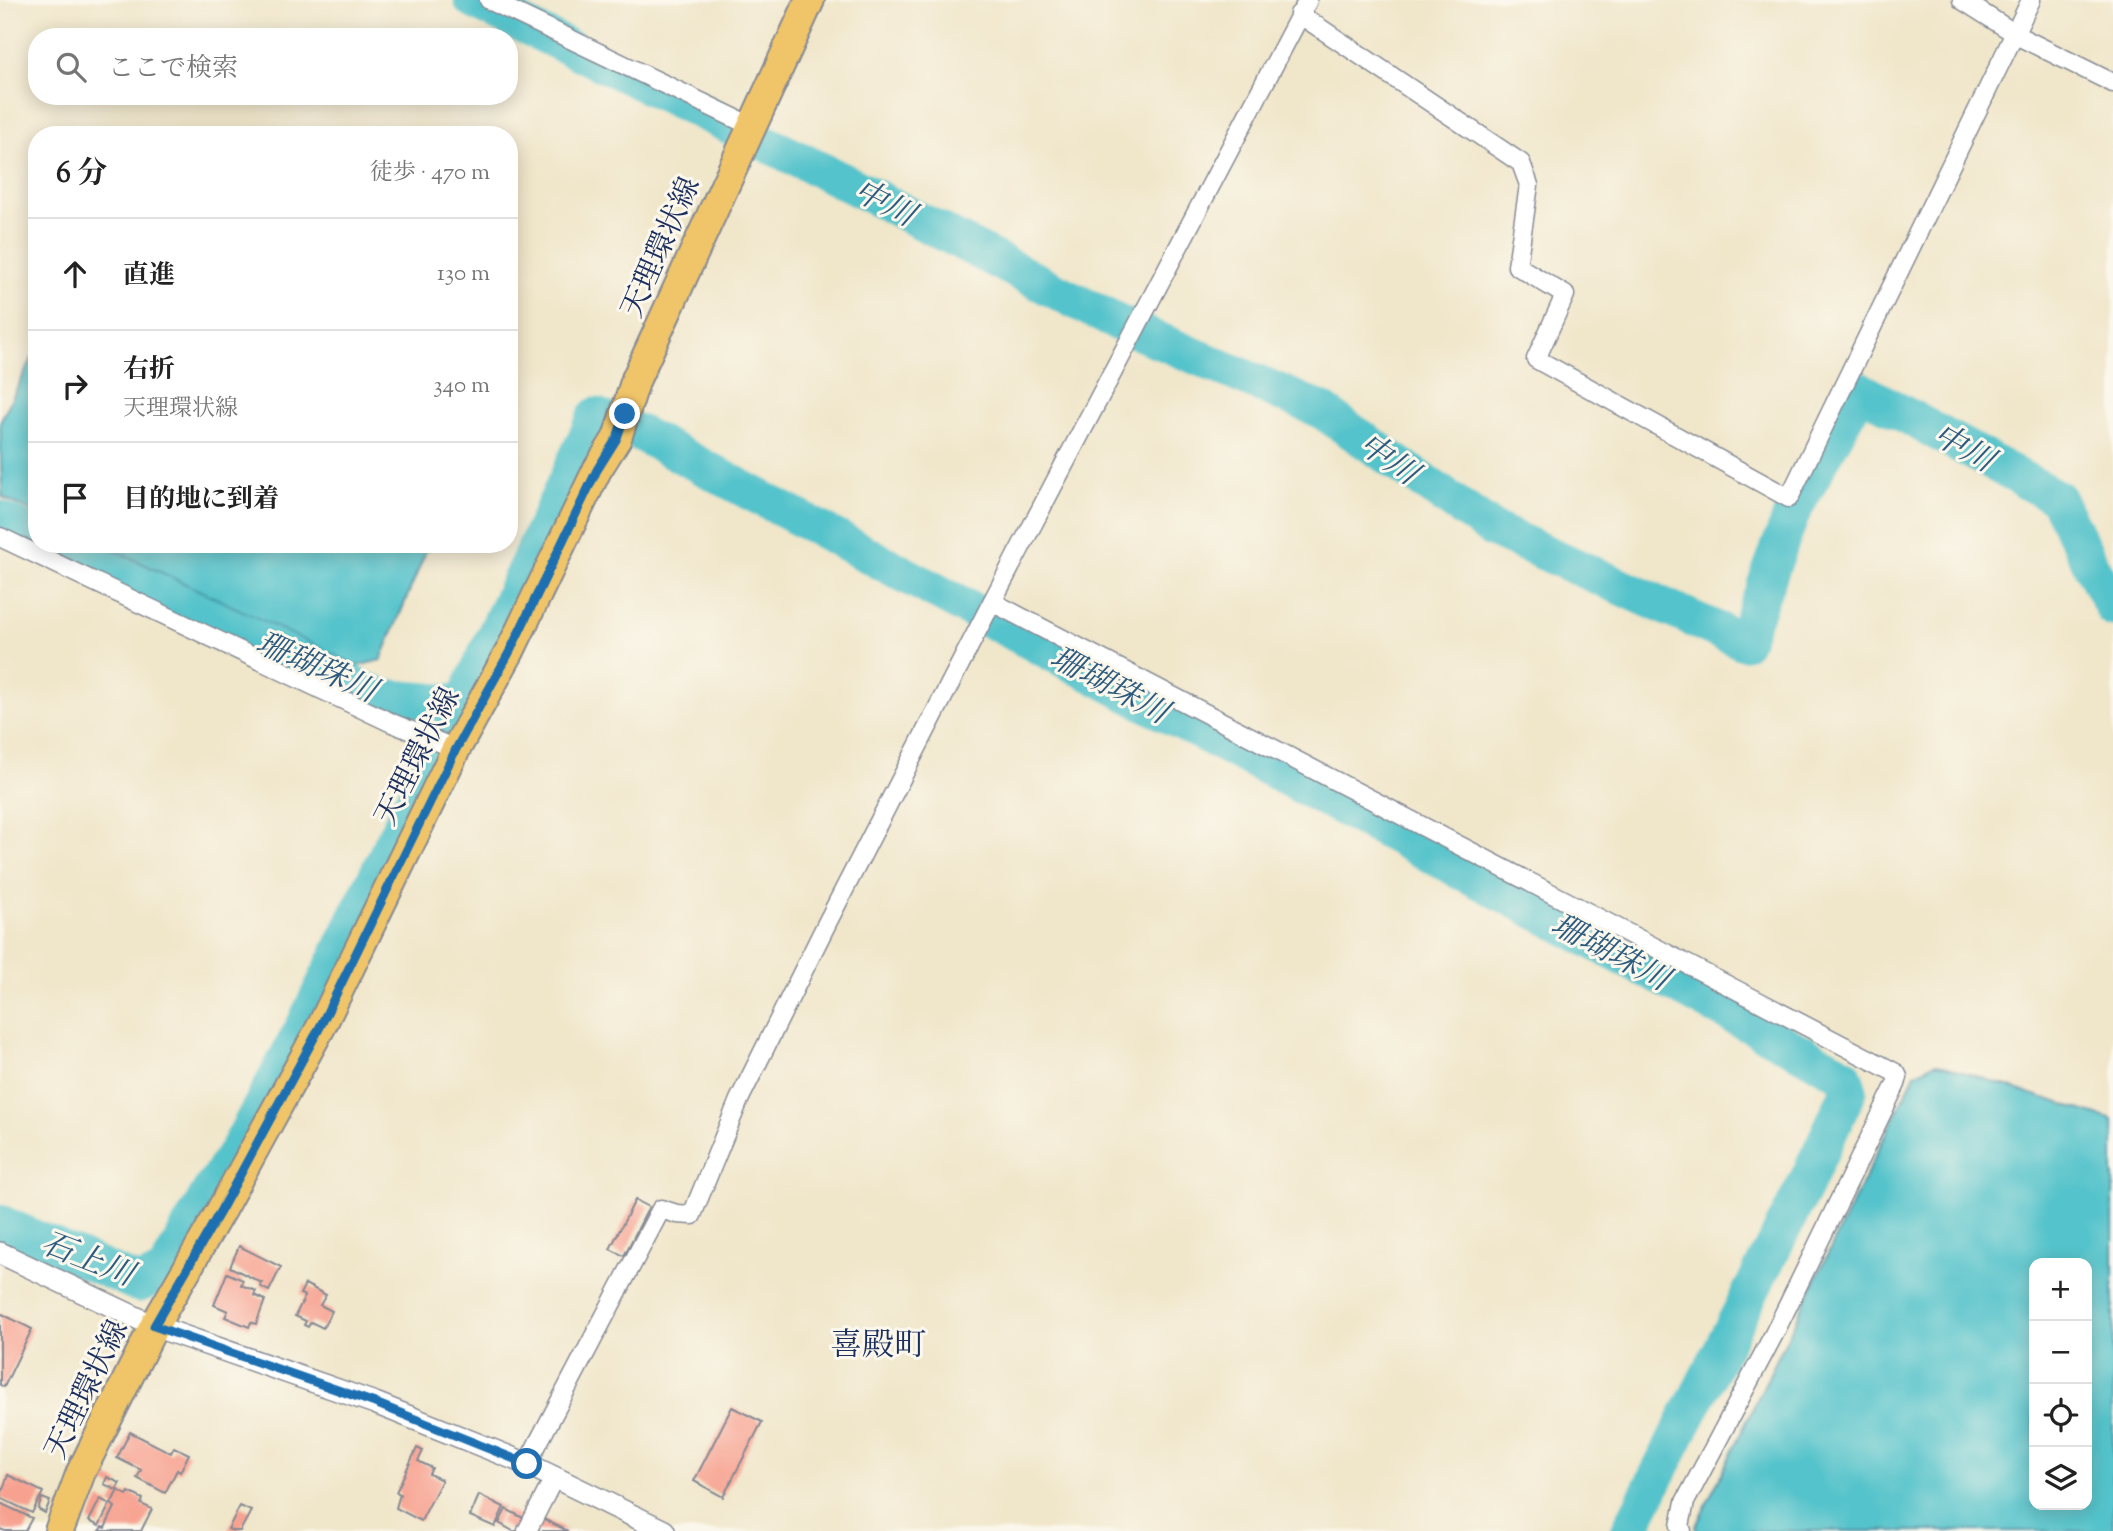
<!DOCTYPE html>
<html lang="ja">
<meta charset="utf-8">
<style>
:root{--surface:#fff;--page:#f2f2f2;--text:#222;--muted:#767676;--line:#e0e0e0}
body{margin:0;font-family:"Sorts Mill Goudy","Noto Serif JP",serif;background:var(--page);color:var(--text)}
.controls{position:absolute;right:21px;bottom:21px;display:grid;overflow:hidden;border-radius:14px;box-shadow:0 4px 18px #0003}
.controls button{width:63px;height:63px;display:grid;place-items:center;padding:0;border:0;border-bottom:2px solid var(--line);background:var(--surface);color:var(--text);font:35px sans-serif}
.stop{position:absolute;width:21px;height:21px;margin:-16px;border:5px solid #1f6fb2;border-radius:50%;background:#fff}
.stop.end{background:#1f6fb2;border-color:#fff;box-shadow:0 2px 7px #0008}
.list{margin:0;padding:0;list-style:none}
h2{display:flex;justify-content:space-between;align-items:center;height:91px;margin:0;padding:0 28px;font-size:30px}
h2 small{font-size:23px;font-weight:400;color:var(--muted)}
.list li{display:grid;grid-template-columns:46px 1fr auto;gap:21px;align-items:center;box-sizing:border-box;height:112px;padding:0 28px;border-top:2px solid var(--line)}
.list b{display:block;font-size:26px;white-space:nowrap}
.list p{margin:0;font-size:23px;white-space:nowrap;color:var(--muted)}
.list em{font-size:23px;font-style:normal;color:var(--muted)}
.icon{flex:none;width:38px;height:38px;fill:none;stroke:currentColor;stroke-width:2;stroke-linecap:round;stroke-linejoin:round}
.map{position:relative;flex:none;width:2113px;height:1531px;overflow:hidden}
.search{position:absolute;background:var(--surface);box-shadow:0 4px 18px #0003;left:28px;top:28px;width:490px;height:77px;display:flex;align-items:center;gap:18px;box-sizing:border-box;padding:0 24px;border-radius:28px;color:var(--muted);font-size:26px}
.panel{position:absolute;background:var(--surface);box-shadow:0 4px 18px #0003;left:28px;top:126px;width:490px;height:427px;border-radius:28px}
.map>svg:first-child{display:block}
.water{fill:#55c3cb;stroke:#387994;stroke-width:2;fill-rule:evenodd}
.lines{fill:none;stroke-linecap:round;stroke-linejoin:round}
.river{stroke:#55c3cb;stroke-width:37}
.building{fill:#f7a190}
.minor-casing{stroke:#868a94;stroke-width:21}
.tertiary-casing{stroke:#868a94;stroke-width:24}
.primary-casing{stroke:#868a94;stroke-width:32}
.minor{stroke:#fff;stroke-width:18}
.tertiary{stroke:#fff;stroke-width:21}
.primary{stroke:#f0c469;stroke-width:28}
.route{stroke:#1f6fb2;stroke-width:9}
.labels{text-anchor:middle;stroke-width:6;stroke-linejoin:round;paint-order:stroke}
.street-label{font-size:30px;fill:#1b2f5e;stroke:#fbf7ec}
.water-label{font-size:32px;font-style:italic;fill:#2c5b7f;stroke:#fbf7ec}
.neighbourhood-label{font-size:32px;fill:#1b2f5e;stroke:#fbf7ec}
</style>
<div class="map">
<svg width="2113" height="1531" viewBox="0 0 2113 1531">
<rect width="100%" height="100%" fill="#fbf7ec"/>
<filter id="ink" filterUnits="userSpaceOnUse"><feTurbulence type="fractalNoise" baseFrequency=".0143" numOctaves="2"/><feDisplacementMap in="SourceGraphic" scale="14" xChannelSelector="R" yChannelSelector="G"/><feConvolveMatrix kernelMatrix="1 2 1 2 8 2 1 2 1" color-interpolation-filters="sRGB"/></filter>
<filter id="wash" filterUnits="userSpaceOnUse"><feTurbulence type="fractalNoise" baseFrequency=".00686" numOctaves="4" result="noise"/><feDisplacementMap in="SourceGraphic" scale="28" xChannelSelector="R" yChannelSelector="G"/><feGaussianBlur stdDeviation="1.57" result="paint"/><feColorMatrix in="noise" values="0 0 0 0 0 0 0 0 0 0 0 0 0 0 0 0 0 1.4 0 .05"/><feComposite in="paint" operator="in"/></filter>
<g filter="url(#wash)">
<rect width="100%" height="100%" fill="#f0e6ca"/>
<!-- water -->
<path class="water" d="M 37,349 L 37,514 L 2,497 L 0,422 Z
M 101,544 L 429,544 L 381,660 L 358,666 Z
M 1935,1063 L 2113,1120 L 2113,1531 L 1697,1531 L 1695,1528 L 1915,1074 ZM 2087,1263 L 2087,1505 L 2034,1505 L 2034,1263 Z"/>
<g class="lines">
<!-- river -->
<path class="river" d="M 472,0 L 845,182 L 1118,323 L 1321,410 L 1492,529 L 1744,642 L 1792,513 L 1860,390 L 2057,498 L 2113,608
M 0,519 L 37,536
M 55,544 L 380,697 L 463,704
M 0,1223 L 139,1284 L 164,1273 L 210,1191 L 238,1149 L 304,1026 L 417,792 L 455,726 L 463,704 L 596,416 L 641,434 L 1844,1075 L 1849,1090 L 1804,1187 L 1629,1531"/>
</g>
<g id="blocks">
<!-- building -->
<path class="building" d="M 635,1200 L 649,1207 L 624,1256 L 610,1249 Z
M 239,1246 L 281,1267 L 269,1291 L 260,1286 L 262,1283 L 230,1267 Z
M 227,1273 L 243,1280 L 241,1285 L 256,1291 L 254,1295 L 265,1300 L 256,1324 L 251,1322 L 249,1327 L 225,1317 L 228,1311 L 214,1305 Z
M 305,1284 L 326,1295 L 320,1305 L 332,1311 L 323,1328 L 311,1322 L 308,1327 L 304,1325 L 306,1321 L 295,1316 L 305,1296 L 300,1294 Z
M 0,1313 L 32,1329 L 4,1387 L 0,1385 Z
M 732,1407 L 762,1422 L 723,1497 L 694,1481 Z
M 130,1432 L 171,1453 L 174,1447 L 189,1454 L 180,1472 L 177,1470 L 165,1493 L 137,1478 L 141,1470 L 117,1458 Z
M 417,1448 L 423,1451 L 418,1461 L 432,1468 L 429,1474 L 442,1480 L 421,1521 L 396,1508 L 400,1494 L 396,1492 Z
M 8,1475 L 43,1492 L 32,1513 L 0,1498 Z
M 107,1477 L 120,1483 L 116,1490 L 104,1484 Z
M 118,1490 L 127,1495 L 129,1492 L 143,1499 L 141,1504 L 152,1509 L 141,1531 L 99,1531 L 102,1527 L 105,1528 L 115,1507 L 111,1504 Z
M 479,1495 L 504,1507 L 495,1527 L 470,1516 Z
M 42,1498 L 50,1501 L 45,1513 L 38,1509 Z
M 100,1499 L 110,1504 L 99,1526 L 89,1521 Z
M 0,1503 L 32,1518 L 25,1531 L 5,1531 L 0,1529 Z
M 240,1506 L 251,1511 L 240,1531 L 233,1531 L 228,1529 Z
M 506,1509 L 527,1520 L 521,1531 L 513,1531 L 499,1523 Z
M 541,1518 L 568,1531 L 534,1531 Z"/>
</g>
</g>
<g filter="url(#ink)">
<use href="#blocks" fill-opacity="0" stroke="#868a94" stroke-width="2"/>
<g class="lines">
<defs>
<path id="minor" d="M 489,0 L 751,126
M 1962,0 L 2022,38 L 2113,83
M 1299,14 L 1521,163 L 1529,185 L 1517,266 L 1565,295 L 1536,359 L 1789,498 L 2031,0
M 0,537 L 392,723 L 456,749
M 992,602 L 1896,1073 L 1898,1077 L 1896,1084 L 1774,1334 L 1685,1502 L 1680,1526 L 1682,1531
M 527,1464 L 661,1209 L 677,1214 L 692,1215 L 739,1100 L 827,923 L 992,602 L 1308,0
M 527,1531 L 555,1476"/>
<path id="tertiary" d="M 0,1253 L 154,1326 L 375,1403 L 527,1464 L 664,1531"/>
<path id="primary" d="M 59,1531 L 81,1472 L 154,1326 L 221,1210 L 322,1025 L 456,749 L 510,651 L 597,470 L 617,438 L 636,379 L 810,0"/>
</defs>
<!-- minor casing -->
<use href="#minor" class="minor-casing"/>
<!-- tertiary casing -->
<use href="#tertiary" class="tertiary-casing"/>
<!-- primary casing -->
<use href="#primary" class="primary-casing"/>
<!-- minor -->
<use href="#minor" class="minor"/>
<!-- tertiary -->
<use href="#tertiary" class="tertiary"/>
<!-- primary -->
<use href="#primary" class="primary"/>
</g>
</g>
<g class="lines" filter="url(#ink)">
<!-- route -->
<path class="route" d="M 527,1464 L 375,1403 L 154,1326 L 221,1210 L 321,1025 L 456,749 L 510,651 L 597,470 L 617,438 L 625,414"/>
</g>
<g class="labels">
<!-- street labels -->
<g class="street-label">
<text transform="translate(660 247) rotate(-66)" y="10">天理環状線</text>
<text transform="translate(417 756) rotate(-63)" y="10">天理環状線</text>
<text transform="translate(86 1389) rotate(-64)" y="10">天理環状線</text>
</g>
<!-- water labels -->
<g class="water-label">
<text transform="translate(885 202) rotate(27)" y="11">中川</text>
<text transform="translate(1964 447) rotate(29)" y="11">中川</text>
<text transform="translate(1389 458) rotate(35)" y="11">中川</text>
<text transform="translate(317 666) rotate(24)" y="11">珊瑚珠川</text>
<text transform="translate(1110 684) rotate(28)" y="11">珊瑚珠川</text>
<text transform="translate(1611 951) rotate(28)" y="11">珊瑚珠川</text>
<text transform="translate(88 1258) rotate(21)" y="11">石上川</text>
</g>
<!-- neighbourhood labels -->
<g class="neighbourhood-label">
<text x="878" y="1355">喜殿町</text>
</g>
</g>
</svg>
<div class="controls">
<button>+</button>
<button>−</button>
<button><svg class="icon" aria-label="locate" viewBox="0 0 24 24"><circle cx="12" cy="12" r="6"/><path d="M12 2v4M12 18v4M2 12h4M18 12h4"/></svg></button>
<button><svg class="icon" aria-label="layers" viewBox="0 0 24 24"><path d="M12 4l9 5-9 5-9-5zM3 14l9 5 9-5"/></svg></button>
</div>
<div class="stop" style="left:527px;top:1464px"></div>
<div class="stop end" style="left:625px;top:414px"></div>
<div class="search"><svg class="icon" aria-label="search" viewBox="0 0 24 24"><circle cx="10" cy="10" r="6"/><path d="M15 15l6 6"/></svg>ここで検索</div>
<section class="panel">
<h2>6 分<small>徒歩 · 470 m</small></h2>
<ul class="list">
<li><svg class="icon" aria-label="ahead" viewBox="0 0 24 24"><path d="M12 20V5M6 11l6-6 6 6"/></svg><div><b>直進</b></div><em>130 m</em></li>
<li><svg class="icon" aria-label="right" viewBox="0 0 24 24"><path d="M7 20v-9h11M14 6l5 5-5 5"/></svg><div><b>右折</b><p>天理環状線</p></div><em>340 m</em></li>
<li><svg class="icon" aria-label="arrive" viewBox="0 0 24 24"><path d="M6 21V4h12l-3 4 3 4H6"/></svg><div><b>目的地に到着</b></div></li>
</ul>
</section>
</div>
